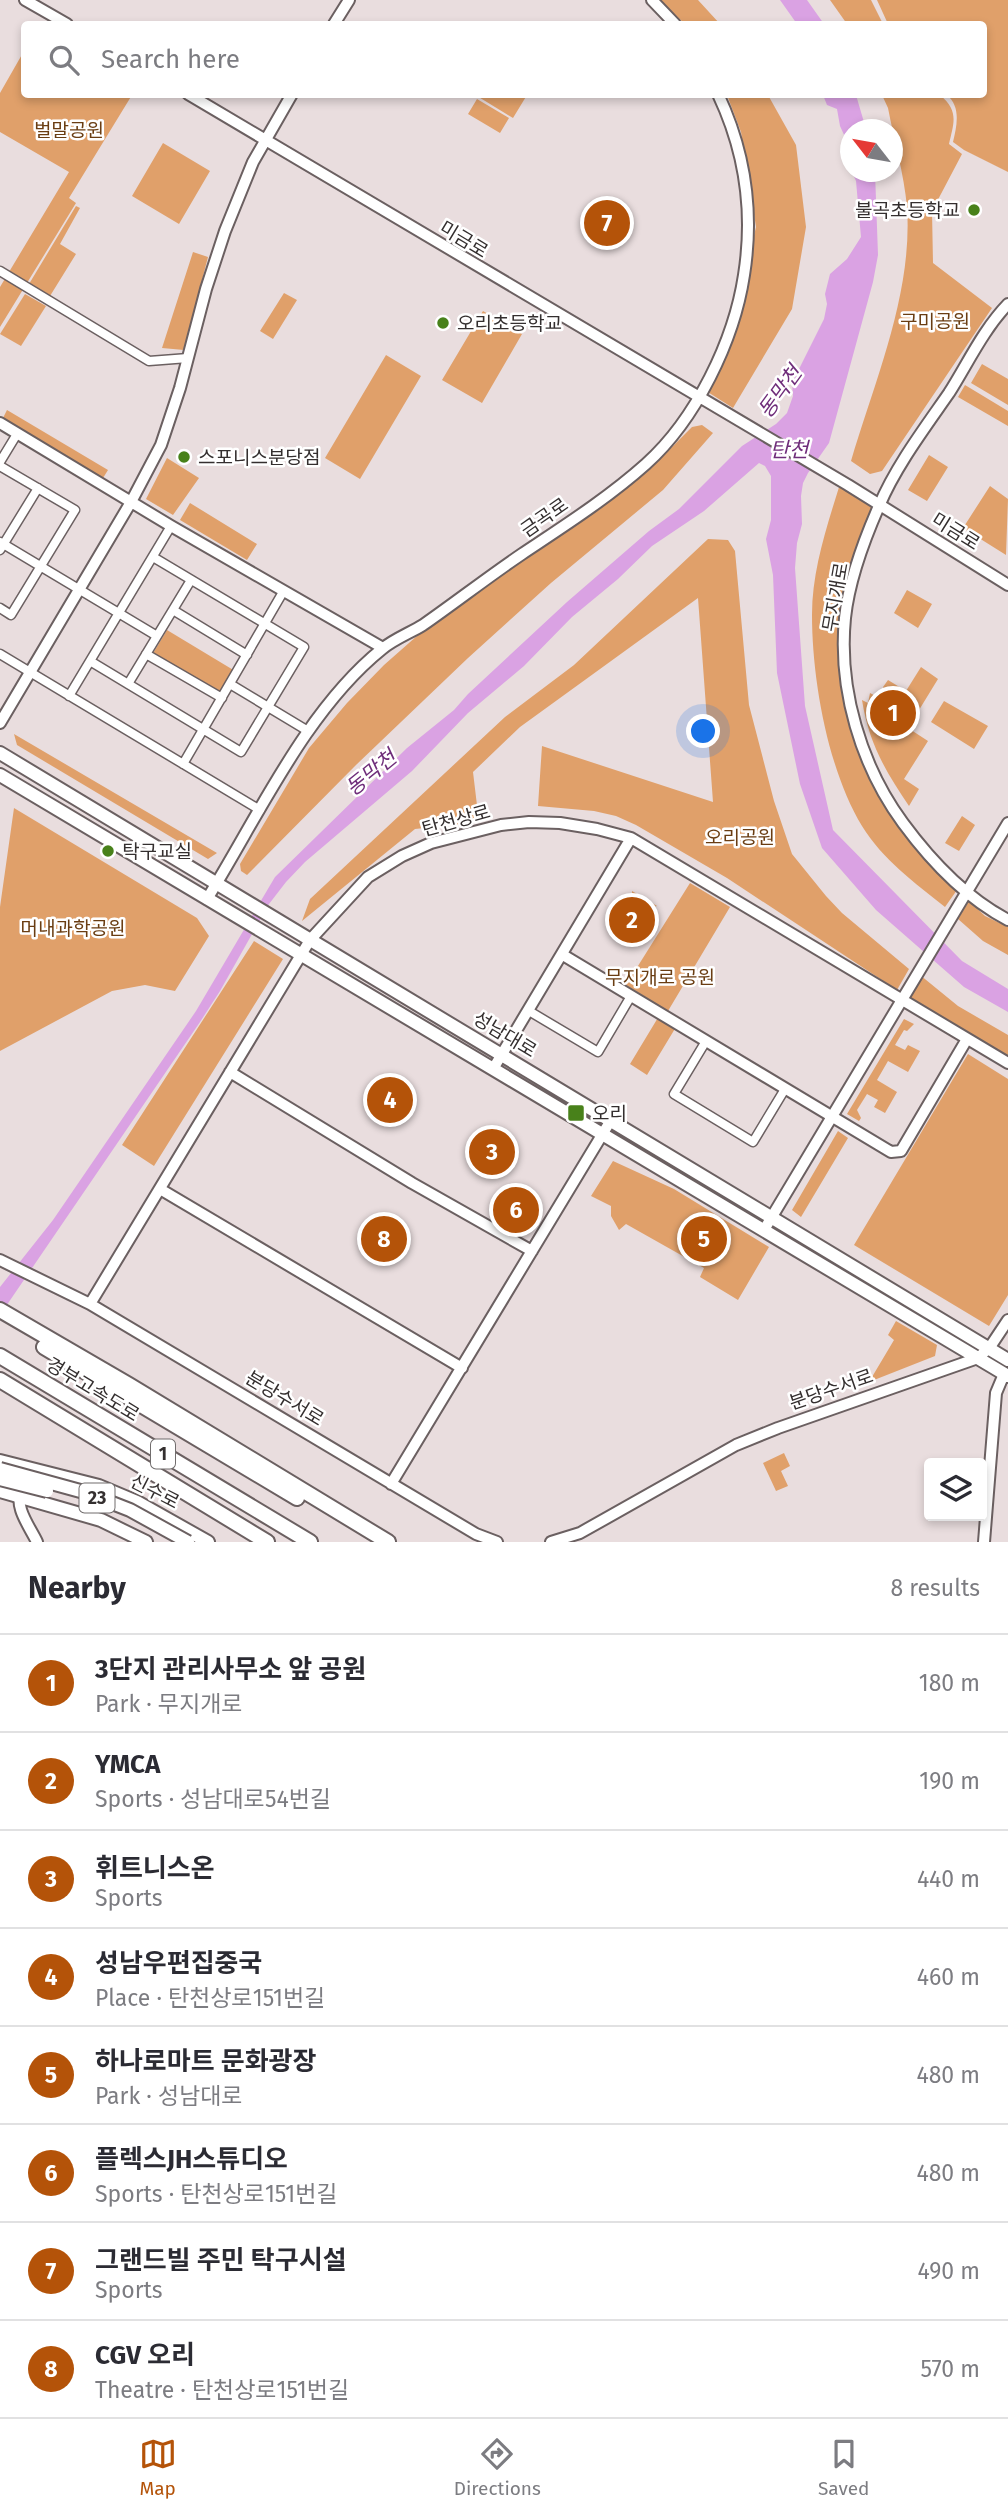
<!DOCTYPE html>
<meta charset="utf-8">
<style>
:root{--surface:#fff;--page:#f7f7f7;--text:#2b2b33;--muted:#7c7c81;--line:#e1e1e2;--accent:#b45309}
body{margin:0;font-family:"Fira Sans","Noto Sans KR",sans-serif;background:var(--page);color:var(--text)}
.controls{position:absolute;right:21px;bottom:21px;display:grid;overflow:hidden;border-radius:7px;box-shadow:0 4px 10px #0003}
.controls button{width:63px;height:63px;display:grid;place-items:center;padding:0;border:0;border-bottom:2px solid var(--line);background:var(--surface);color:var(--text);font:35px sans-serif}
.compass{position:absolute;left:840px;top:119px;width:63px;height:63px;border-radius:50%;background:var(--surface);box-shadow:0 4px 10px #0003;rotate:301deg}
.you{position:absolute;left:704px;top:732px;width:24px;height:24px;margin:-18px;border:5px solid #fff;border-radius:50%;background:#1a73e8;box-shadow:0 0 0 10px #1a73e833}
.badge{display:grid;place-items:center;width:46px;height:46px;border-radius:50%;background:var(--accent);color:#fff;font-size:23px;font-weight:700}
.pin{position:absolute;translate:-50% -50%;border:4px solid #fff;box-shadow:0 2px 7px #0006}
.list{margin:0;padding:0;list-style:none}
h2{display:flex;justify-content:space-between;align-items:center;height:91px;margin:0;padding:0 28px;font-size:30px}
h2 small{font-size:23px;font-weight:400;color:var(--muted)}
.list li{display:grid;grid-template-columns:46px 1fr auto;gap:21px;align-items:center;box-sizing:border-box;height:98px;padding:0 28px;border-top:2px solid var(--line)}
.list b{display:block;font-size:26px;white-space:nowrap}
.list p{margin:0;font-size:23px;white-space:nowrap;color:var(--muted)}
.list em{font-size:23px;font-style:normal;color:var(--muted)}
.icon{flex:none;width:38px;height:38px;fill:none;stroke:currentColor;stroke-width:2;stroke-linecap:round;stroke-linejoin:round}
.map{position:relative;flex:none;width:1008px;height:1542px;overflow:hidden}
.search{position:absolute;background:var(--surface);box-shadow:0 4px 10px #0003;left:21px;right:21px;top:21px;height:77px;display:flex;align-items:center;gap:18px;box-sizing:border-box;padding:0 24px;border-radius:7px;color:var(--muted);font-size:26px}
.sheet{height:875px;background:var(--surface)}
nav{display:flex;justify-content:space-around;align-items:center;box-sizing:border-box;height:98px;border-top:2px solid var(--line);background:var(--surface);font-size:19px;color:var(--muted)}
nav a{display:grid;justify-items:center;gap:4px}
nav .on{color:var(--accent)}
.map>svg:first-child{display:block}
.green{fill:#e0a06a}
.water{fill:#daa2e3}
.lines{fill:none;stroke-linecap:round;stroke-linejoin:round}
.street-casing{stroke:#6b6061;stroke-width:11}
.secondary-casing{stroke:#6b6061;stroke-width:14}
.primary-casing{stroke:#6b6061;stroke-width:16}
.highway-casing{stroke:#6b6061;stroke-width:18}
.street{stroke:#fff;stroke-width:8}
.secondary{stroke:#fff;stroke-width:10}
.primary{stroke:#fff;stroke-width:12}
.highway{stroke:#fff;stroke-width:14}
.primary-bridge-casing{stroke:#6b6061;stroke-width:16;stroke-linecap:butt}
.primary-bridge{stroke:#fff;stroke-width:12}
.poi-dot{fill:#48811a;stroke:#fff;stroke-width:2.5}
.labels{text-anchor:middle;stroke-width:5;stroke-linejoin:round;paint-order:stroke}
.shield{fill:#fff;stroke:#716d6d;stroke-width:2}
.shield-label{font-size:18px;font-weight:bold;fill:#342f2f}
.park-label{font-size:19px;fill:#6a3d12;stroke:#fff}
.poi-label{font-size:19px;fill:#342f2f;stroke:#fff;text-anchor:start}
.street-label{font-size:19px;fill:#342f2f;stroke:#fff}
.water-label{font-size:21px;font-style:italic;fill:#6f2d7a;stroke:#fff}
</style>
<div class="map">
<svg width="1008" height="1542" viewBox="0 0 1008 1542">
<rect width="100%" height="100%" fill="#e9ddde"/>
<!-- green -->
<path class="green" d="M 659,0 L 698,0 L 720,24 L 685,24 Z
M 830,0 L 871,0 L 883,24 L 847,24 Z
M 877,0 L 1008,0 L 1008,172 L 964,150 L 953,142 C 957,125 961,107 947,95 L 984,94 L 984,24 L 888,24 Z
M 24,51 L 24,94 L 132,95 L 69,198 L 76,203 L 0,327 L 0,287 L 69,172 L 0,132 L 0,93 Z
M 479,94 L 527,94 L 527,95 L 513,118 L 477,96 Z
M 727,95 L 768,95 L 796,145 L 806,227 L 792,309 L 733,408 L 703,389 L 739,299 L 756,227 L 741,132 Z
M 882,95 L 940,95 C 959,111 954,122 949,144 L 962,154 L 932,211 L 933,263 L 992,308 L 882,471 L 870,474 L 851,461 C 875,380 913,293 907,207 C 904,174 894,140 888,108 Z
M 477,99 L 509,118 L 500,133 L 468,114 Z
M 163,143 L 210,171 L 179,224 L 132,196 Z
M 76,206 L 80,208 L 60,244 L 76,254 L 50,296 L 29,284 Z
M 193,252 L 208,257 L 184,350 L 162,348 Z
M 284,293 L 297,300 L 273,339 L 260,331 Z
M 25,294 L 46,306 L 21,346 L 0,334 Z
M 483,311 L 522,334 L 482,403 L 442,380 Z
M 386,355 L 421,376 L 360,479 L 325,458 Z
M 982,364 L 1008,379 L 1008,405 L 971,383 Z
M 965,385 L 1008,411 L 1008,426 L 958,397 Z
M 7,410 L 108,470 L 103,478 L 3,418 Z
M 702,425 L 713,433 L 663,490 L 551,583 L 468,658 L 356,765 L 247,875 L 241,871 L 240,864 L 309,748 L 347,703 L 384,665 L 426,628 L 647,472 L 692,427 Z
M 929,455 L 948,467 L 927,501 L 908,490 Z
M 167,458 L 199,478 L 173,515 L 146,499 Z
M 840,484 L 875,505 L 841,649 L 867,770 L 879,796 L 912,843 L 957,890 L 945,907 C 915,883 883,860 862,826 C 828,770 812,680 812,615 C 812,570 827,526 840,484 Z
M 990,486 L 1008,499 L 1006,555 L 963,528 Z
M 190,503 L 257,544 L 247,560 L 180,520 Z
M 708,539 L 728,540 L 735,551 L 749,705 L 774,801 L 792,854 L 826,896 L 842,913 L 909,969 L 897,990 L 727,878 L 636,825 L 616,816 L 594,811 L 538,806 L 542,746 L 713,802 L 698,598 L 520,727 L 473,772 L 479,822 L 415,829 L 302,921 L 310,899 L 505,717 L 574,665 Z
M 907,590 L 932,604 L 918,628 L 894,613 Z
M 167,630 L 235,671 L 221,696 L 152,655 Z
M 921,667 L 938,679 L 908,728 L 928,741 L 904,779 L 919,789 L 909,806 C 886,772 869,744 862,700 L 868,703 L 870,693 L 887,702 L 883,687 L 888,680 L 906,691 Z
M 944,701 L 988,726 L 974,749 L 931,722 Z
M 14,734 L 217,853 L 208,859 L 17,745 Z
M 14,808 L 197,918 L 209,936 L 175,991 L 145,985 L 112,991 L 0,1051 L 0,907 Z
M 962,816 L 975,825 L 959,851 L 945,843 Z
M 690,883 L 730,907 L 668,1011 L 626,985 Z
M 632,891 L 657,906 L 653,907 L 632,945 L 611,933 L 632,895 Z
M 969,901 L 985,916 L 1008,927 L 1008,955 L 983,941 L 958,919 Z
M 254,941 L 283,959 L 154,1166 L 122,1145 Z
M 920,975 L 958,1006 L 1008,1035 L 1008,1059 L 907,998 Z
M 659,1016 L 676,1027 L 647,1075 L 630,1064 Z
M 904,1019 L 914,1024 L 907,1031 L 904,1030 L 895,1045 L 905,1050 L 908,1045 L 920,1051 L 908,1072 L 888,1061 L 877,1080 L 897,1092 L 885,1113 L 874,1107 L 878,1100 L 867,1094 L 857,1110 L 861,1118 L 859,1121 L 847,1114 Z
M 968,1054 L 1008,1079 L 1008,1295 L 989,1326 L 854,1245 Z
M 838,1131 L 848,1138 L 801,1217 L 792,1210 Z
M 613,1161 L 674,1189 L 769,1247 L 738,1300 L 700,1277 L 704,1268 L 626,1224 L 619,1230 L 611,1216 L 611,1206 L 591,1196 Z
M 896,1321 L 937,1345 L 935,1356 L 869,1382 L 894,1340 L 888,1335 Z
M 784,1453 L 790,1466 L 781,1471 L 788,1486 L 776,1491 L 763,1463 Z"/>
<!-- water -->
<path class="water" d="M 780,0 L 807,0 L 824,24 L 797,24 Z
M 823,95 L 856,95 L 866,129 L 850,130 L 850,148 L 840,126 L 837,109 L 827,105 Z
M 852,172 L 875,172 L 878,255 L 873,282 L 829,443 L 808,473 L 803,483 L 801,496 L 802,524 L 797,543 L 795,568 L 805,706 L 833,830 L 962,961 L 1008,989 L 1008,1012 L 964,987 L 876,910 L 822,848 L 800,784 L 777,673 L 773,575 L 766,539 L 771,520 L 771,476 L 765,466 L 759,463 L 704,511 L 652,546 L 618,579 L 572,617 L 524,666 L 468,713 L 412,771 L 305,862 L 286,882 L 269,904 L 220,991 L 200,1022 L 0,1315 L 0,1287 L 53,1220 L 196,1011 L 275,877 L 407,748 L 454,710 L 468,694 L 567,602 L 649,531 L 679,509 L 742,446 L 776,424 L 787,413 L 793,396 L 792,383 L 824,319 L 827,304 L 825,294 L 830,274 L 847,259 L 861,237 L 856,181 Z"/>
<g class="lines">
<defs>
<path id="street" d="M 0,271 L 149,361 L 188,358
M 0,462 L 17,434
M 0,466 L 75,510 L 11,615 L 0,608
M 0,542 L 157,636
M 0,550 L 38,488
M 173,610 L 247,655
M 0,654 L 260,810
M 146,654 L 222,698
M 90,661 L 241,752 L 304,647 L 153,557
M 128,684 L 191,580
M 230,684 L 308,731
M 69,696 L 171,526
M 183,764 L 283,592
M 529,1011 L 598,1052 L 631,996
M 706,1041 L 674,1094 L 753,1142 L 785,1089"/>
<path id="secondary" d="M 25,0 L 67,24
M 652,0 L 675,24
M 334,24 L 349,0
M 188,94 L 848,485 L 1008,585
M 1008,304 C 983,330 968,363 949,393 C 924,429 896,466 879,506 C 864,540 849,580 845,618 C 838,689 861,766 903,823 C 931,861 966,898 1008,920
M 0,423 L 171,526 L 383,648
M 0,723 L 131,502 L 161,445 L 180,388 L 206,289 L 225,231 L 253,162 L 292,94
M 207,899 C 258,817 306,710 382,649 C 394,639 410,633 423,625 C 456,602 488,577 522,554 C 564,526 608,498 646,464 C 696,419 734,341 744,275 C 754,212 745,151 718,94
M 563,955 L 891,1152 L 901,1151 L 967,1039
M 493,1069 L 631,838
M 230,1072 L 412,1183 L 532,1251
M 160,1189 L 462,1368
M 764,1230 L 1008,823
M 0,1260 L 90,1304 L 476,1534 L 497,1542
M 90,1304 L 310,940 L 368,877 L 402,856 L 431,843 L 501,825 L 529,822 L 560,823 L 597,829 L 631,838 L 1008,1063
M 391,1484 L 611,1120
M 22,1490 C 13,1506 30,1527 37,1542
M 551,1542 L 580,1533 L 736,1445 L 778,1428 L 978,1358 L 990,1347 L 1008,1320
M 984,1542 L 996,1393 L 1004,1374"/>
<path id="primary" d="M 0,753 L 1008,1360
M 0,775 L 1008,1376
M 0,1461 L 99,1486 L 137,1502 L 208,1542
M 0,1491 L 101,1520 L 146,1542"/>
<path id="highway" d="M 0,1310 L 129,1385 L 388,1542
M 44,1347 L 297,1498
M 0,1356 L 310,1542
M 0,1380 L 267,1542"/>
</defs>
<!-- street casing -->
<use href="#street" class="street-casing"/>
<!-- secondary casing -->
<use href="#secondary" class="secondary-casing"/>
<!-- primary casing -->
<use href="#primary" class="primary-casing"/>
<!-- highway casing -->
<use href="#highway" class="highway-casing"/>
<!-- street -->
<use href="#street" class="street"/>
<!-- secondary -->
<use href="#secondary" class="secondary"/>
<!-- primary -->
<use href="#primary" class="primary"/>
<!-- highway -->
<use href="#highway" class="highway"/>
<defs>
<path id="primary-bridge" d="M 0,1469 L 84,1492 L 130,1510 L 188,1542
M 0,1479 L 47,1491"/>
</defs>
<!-- primary-bridge casing -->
<use href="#primary-bridge" class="primary-bridge-casing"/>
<!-- primary-bridge -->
<use href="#primary-bridge" class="primary-bridge"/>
</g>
<!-- markers -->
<g class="poi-dot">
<circle cx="974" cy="210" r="7"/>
<circle cx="443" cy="323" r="7"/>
<circle cx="184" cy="457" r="7"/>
<circle cx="108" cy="851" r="7"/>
<rect x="567" y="1104" width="18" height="18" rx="3.5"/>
</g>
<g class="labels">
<!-- shield labels -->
<g class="shield">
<rect x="151" y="1439.5" width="24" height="29" rx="5"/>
<rect x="79.5" y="1483.5" width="35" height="29" rx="5"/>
</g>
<g class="shield-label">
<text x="163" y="1460">1</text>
<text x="97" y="1504">23</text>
</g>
<!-- park labels -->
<g class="park-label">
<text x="69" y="137">벌말공원</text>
<text x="935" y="328">구미공원</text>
<text x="740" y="844">오리공원</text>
<text x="73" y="935">머내과학공원</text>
<text x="660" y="984">무지개로 공원</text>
</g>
<!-- poi labels -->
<g class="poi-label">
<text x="960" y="217" text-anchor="end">불곡초등학교</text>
<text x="457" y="330">오리초등학교</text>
<text x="198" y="464">스포니스분당점</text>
<text x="122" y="858">탁구교실</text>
<text x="592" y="1120">오리</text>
</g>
<!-- street labels -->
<g class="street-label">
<text transform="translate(464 239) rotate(31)" y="7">미금로</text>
<text transform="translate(544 517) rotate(-35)" y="7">금곡로</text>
<text transform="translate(956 531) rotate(32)" y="7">미금로</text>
<text transform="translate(835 597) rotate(-80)" y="7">무지개로</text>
<text transform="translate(456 820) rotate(-16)" y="7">탄천상로</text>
<text transform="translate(505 1034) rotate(31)" y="7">성남대로</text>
<text transform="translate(93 1389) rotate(31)" y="7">경부고속도로</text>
<text transform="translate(831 1389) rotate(-19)" y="7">분당수서로</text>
<text transform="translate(285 1398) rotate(31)" y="7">분당수서로</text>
<text transform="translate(155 1491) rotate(27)" y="7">신수로</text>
</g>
<!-- water labels -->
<g class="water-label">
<text transform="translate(780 392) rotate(-54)" y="7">동막천</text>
<text x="789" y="457">탄천</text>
<text transform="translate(371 773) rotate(-39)" y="7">동막천</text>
</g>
</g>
</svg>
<div class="controls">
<button><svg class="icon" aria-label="layers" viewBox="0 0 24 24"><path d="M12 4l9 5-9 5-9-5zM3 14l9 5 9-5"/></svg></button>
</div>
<svg class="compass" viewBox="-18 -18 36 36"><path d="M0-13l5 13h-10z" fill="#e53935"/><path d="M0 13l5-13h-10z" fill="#7c7c81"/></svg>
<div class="you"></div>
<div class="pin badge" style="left:893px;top:713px">1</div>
<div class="pin badge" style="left:632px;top:920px">2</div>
<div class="pin badge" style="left:492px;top:1152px">3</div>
<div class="pin badge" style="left:390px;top:1100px">4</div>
<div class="pin badge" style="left:704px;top:1239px">5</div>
<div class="pin badge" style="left:516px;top:1210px">6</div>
<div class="pin badge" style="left:607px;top:223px">7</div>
<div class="pin badge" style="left:384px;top:1239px">8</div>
<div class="search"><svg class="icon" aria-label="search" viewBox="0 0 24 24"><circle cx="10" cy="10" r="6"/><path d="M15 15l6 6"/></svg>Search here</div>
</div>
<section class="sheet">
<h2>Nearby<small>8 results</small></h2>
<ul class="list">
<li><span class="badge">1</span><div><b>3단지 관리사무소 앞 공원</b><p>Park · 무지개로</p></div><em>180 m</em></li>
<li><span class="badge">2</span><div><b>YMCA</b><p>Sports · 성남대로54번길</p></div><em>190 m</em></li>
<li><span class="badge">3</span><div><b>휘트니스온</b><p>Sports</p></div><em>440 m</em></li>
<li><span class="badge">4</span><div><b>성남우편집중국</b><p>Place · 탄천상로151번길</p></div><em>460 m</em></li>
<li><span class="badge">5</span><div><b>하나로마트 문화광장</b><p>Park · 성남대로</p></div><em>480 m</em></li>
<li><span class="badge">6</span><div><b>플렉스JH스튜디오</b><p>Sports · 탄천상로151번길</p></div><em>480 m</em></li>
<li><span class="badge">7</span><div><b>그랜드빌 주민 탁구시설</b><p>Sports</p></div><em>490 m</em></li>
<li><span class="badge">8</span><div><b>CGV 오리</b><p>Theatre · 탄천상로151번길</p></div><em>570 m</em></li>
</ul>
</section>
<nav>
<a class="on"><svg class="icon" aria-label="map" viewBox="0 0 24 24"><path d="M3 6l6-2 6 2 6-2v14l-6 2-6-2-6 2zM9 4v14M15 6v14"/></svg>Map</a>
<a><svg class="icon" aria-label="directions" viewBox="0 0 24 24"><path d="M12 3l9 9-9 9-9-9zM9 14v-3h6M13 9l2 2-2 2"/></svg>Directions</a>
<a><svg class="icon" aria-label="saved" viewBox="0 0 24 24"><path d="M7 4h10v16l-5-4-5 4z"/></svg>Saved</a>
</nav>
